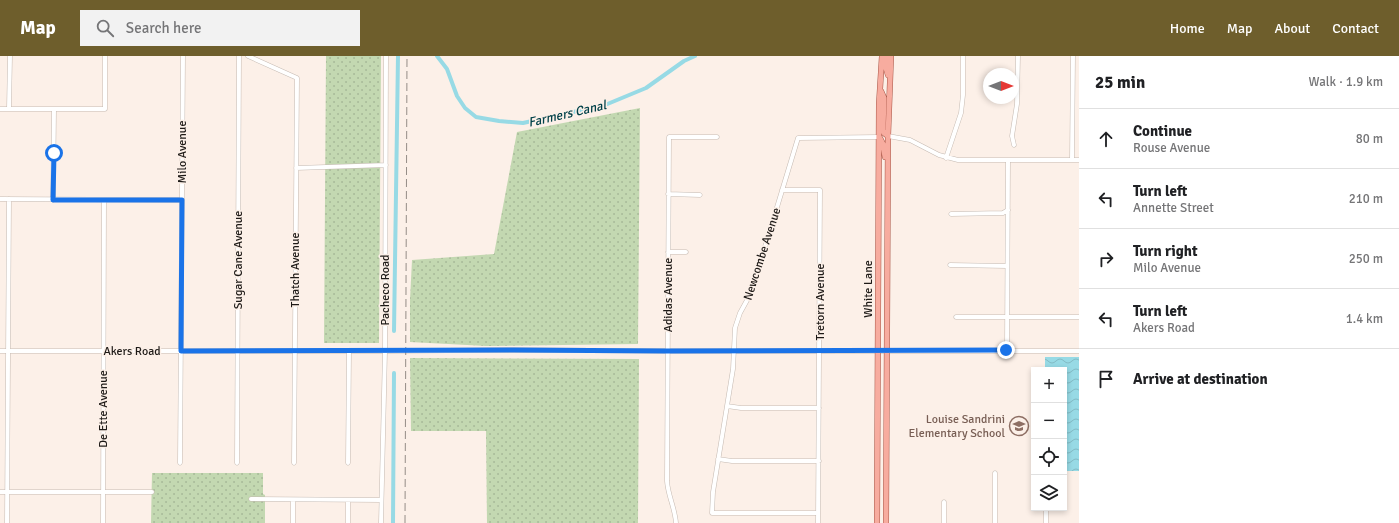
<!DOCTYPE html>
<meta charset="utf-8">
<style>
:root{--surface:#fff;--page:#f2f2f2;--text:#202124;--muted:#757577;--line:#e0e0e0;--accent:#6e5e2c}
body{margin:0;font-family:Signika,sans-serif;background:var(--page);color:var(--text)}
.controls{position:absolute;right:12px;bottom:12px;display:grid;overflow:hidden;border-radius:0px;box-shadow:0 2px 6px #0003}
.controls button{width:36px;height:36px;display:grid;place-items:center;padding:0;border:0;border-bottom:1px solid var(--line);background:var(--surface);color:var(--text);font:20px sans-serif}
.compass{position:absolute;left:983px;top:12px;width:36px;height:36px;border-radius:50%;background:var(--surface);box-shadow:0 2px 6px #0003;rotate:90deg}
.stop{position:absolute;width:12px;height:12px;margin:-9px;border:3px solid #1a73e8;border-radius:50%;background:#fff}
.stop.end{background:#1a73e8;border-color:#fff;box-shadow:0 1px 4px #0008}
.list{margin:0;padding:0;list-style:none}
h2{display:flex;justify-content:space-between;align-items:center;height:52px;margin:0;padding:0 16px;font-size:17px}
h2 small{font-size:13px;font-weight:400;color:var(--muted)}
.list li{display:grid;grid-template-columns:26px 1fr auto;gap:12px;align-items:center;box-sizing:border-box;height:60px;padding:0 16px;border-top:1px solid var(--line)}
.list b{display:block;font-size:15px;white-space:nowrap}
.list p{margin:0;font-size:13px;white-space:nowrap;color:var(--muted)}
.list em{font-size:13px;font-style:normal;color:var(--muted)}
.icon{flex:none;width:22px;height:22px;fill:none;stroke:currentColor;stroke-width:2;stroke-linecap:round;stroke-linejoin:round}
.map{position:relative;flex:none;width:1079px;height:467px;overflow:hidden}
header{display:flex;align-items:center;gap:24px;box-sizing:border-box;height:56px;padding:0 20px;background:var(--accent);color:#fff}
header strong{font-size:19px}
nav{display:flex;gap:22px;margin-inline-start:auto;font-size:14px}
.search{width:280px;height:36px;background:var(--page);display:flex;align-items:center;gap:10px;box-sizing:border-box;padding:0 14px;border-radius:0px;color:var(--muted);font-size:15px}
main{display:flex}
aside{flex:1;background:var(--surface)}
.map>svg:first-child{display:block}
.grass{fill:url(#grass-dots)}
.water{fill:url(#water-waves)}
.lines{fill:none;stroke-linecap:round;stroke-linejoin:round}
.canal{stroke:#97dae5;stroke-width:4}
.minor-casing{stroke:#c5bab2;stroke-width:5}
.major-casing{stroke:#a85546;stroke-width:6}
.minor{stroke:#fff;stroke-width:4}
.major{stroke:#f7ac9f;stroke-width:5}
.rail{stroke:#958d87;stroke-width:1;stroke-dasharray:8 4;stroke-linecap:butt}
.route{stroke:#1a73e8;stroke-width:5}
.labels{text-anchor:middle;stroke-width:3;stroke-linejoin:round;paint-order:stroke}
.street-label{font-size:12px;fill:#1e1a17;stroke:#fcf0e8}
.education-label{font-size:12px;fill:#785e54;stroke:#fcf0e8;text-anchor:end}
.water-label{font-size:13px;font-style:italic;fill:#004048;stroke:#fcf0e8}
</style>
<header>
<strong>Map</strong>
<div class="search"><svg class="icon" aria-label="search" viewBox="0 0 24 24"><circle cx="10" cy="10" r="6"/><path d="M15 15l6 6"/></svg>Search here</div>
<nav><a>Home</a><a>Map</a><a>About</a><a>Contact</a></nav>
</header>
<main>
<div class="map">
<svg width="1079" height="467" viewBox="0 0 1079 467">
<defs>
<pattern id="grass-dots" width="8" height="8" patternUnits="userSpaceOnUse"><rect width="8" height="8" fill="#c3d8b1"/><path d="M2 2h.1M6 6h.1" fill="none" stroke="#a7b998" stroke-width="1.8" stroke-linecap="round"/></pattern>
<pattern id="water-waves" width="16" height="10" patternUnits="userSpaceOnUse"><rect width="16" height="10" fill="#97dae5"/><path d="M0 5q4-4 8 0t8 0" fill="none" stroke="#82bac4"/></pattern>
</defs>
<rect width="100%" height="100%" fill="#fcf0e8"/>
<!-- grass -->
<path class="grass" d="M 326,0 L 381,0 L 379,287 L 324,287 Z
M 640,52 L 638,288 L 486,290 L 410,286 L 410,244 L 412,204 L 494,198 L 517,76 Z
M 410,302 L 639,303 L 638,467 L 487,467 L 486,375 L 411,375 Z
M 152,417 L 263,417 L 263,438 L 265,439 L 265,467 L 151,467 Z"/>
<!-- water -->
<path class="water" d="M 1045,301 L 1079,301 L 1079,415 L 1064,415 L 1064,314 L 1045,314 Z"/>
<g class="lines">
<!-- canal -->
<path class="canal" d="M 437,0 L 447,13 L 457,40 L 465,52 L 476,61 L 499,65 L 523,67 L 605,49 L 646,32 L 684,5 L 695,0
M 394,275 L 398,0
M 393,467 L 394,317"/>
<defs>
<path id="minor" d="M 248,0 L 297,22 L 294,407
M 0,53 L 105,53 L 105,0
M 9,53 L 10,0
M 888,80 L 910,84 L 939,99 L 958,104 L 1079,104
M 1014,89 L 1012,80 L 1017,48 L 1018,0
M 946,102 L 961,57 L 963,39 L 963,0
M 1072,104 L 1073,0
M 296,112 L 386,109
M 782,134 L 820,134 L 818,467
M 668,138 L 700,139
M 0,143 L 182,144
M 53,144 L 54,53
M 951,158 L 1003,157 L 1008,154
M 668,196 L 686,196
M 950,209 L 1007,210
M 956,261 L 1079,261
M 1007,294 L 1008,104
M 0,295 L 385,295 L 514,294 L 667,295 L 1079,295
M 727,350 L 741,352 L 819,352
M 718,403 L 732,405 L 819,405
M 180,407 L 183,0
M 237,407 L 239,0
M 348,407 L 349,295
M 995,417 L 995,467
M 0,436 L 152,436
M 251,443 L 381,444
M 944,446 L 944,467
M 1046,452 L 1046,467
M 818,457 L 712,457 L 713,436 L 733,313 L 735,272 L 740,257 L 751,237 L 798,82 L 879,81
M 7,467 L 9,143
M 103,467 L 104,144
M 293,467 L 293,444
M 348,467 L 348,444
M 381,467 L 385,295 L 386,0
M 676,467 C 675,452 668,440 667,425 L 669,81 L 717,81"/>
<path id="major" d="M 887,0 L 886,12 L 888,19
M 881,35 L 884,42 L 883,74 L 884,77 L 888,80
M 880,82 L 883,88 L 885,101
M 877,467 L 879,49 L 882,0
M 886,467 L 888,80 L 891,0"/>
</defs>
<!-- minor casing -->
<use href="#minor" class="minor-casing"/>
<!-- major casing -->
<use href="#major" class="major-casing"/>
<!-- minor -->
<use href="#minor" class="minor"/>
<!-- major -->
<use href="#major" class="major"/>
<!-- rail -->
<path class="rail" d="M 405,467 L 407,0"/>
</g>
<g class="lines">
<!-- route -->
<path class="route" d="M 54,97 L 53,144 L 182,144 L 181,295 L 514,294 L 667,295 L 1006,294"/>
</g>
<!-- icons -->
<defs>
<symbol id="school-ring" viewBox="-11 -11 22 22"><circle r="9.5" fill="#fcf0e8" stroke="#8d6e63" stroke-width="1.5"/><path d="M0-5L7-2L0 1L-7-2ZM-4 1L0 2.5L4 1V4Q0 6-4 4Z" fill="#8d6e63"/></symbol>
</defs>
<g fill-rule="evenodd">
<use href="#school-ring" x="1008" y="359" width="22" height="22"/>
</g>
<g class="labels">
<!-- street labels -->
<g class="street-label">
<text transform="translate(182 96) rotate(-90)" y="4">Milo Avenue</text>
<text transform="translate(762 198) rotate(-72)" y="4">Newcombe Avenue</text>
<text transform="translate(238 204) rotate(-90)" y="4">Sugar Cane Avenue</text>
<text transform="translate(295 214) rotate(-90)" y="4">Thatch Avenue</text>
<text transform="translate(868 233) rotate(-90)" y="4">White Lane</text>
<text transform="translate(385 234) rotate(-90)" y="4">Pacheco Road</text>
<text transform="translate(668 239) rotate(-90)" y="4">Adidas Avenue</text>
<text transform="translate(820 246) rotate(-90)" y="4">Tretorn Avenue</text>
<text x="132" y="299">Akers Road</text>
<text transform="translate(103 353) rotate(-90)" y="4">De Ette Avenue</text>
</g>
<!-- education labels -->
<g class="education-label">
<text x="1005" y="367">Louise Sandrini<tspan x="1005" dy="14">Elementary School</tspan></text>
</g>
<!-- water labels -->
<g class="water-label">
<text transform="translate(567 57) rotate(-13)" y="5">Farmers Canal</text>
</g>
</g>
</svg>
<div class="controls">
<button>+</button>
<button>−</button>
<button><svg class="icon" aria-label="locate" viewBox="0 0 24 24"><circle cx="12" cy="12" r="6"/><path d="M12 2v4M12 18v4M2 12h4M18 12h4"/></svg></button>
<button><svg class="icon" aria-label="layers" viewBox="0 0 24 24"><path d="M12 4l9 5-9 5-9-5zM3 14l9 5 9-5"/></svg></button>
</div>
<svg class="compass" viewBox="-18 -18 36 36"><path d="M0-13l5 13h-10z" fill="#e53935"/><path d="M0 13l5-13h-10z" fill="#757577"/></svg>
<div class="stop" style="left:54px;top:97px"></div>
<div class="stop end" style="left:1006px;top:294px"></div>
</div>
<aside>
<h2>25 min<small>Walk · 1.9 km</small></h2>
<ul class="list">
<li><svg class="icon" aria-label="ahead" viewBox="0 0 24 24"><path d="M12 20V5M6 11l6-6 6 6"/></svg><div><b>Continue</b><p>Rouse Avenue</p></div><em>80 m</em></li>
<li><svg class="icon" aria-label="left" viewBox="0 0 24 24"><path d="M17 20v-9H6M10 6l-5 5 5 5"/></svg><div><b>Turn left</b><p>Annette Street</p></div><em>210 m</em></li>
<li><svg class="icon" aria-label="right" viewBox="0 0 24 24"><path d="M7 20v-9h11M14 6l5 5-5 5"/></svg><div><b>Turn right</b><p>Milo Avenue</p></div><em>250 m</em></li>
<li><svg class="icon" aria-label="left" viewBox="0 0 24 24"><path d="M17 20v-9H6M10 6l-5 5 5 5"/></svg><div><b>Turn left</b><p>Akers Road</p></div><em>1.4 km</em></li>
<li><svg class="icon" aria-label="arrive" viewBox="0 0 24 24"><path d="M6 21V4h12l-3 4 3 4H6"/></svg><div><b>Arrive at destination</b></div></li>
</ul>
</aside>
</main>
